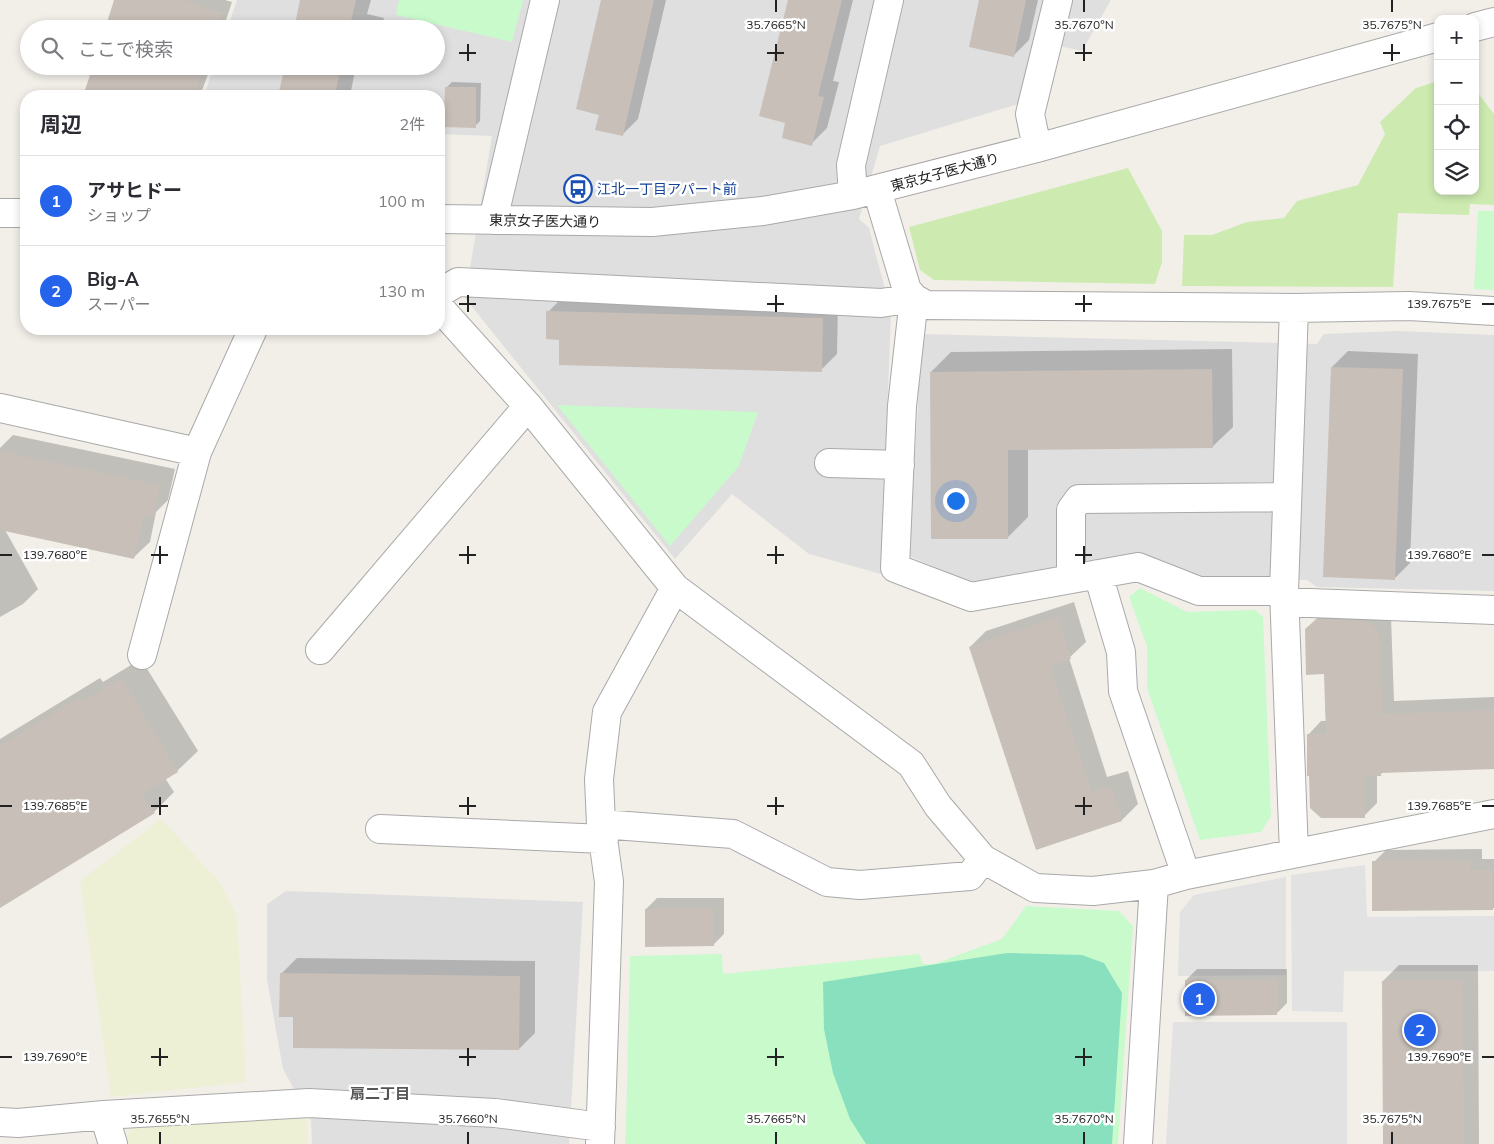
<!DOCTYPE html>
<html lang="ja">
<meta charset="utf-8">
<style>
:root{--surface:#fff;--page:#f7f7f7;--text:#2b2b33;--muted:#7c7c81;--line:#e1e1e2;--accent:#2563eb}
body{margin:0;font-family:Mulish,"Noto Sans JP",sans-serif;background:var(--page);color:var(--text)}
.controls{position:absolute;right:15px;top:15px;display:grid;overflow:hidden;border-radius:10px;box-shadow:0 2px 8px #0003}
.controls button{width:45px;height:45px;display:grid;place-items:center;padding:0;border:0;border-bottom:1px solid var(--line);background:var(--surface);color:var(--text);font:25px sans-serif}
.you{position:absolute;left:955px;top:500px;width:18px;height:18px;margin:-12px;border:4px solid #fff;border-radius:50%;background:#1a73e8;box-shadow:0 0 0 8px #1a73e833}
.badge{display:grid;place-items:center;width:32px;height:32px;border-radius:50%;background:var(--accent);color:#fff;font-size:16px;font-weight:700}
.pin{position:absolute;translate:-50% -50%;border:2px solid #fff;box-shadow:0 1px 5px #0006}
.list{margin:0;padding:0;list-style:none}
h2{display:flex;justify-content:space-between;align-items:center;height:65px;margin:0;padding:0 20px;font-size:21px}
h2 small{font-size:16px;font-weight:400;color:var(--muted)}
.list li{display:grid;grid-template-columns:32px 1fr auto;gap:15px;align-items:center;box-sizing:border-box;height:90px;padding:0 20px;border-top:1px solid var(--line)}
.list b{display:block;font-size:19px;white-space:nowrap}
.list p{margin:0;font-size:16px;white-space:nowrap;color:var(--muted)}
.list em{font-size:16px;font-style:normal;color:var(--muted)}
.icon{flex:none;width:28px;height:28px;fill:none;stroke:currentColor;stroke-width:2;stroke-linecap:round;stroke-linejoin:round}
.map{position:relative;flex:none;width:1494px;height:1144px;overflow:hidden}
.search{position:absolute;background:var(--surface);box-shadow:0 2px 8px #0003;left:20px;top:20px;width:425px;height:55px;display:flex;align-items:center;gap:12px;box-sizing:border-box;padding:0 18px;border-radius:28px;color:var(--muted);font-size:19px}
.panel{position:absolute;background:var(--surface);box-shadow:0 2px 8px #0003;left:20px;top:90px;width:425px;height:245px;border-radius:20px}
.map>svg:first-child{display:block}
.residential{fill:#e0dfdf}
.farmland{fill:#eef0d5}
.grass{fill:#cdebb0}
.park{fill:#c8facc}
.pitch{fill:#88e0be}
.parking{fill:#e2e2e2}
.shadow{fill:#0003}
.building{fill:#c7bfb8}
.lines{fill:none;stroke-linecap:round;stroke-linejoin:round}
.minor-casing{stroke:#a9a9a9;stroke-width:30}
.minor{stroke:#fff;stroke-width:28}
.ticks{fill:none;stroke:#222;stroke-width:2}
.labels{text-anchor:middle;stroke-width:5;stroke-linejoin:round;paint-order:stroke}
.street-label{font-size:14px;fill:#222;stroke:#fff}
.transit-label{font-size:14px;fill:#164399;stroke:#fff;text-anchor:start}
.neighbourhood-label{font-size:15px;font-weight:bold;fill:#555;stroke:#fff}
.ticks-label{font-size:12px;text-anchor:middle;fill:#222;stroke:#fff;stroke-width:5;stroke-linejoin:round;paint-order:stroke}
</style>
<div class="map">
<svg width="1494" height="1144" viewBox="0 0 1494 1144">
<rect width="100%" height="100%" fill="#f2efe9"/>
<!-- residential -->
<path class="residential" d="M 237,0 L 1111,0 L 1082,51 L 1055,45 L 1041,97 L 880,146 L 859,219 L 869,228 L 891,312 L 881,574 L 809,554 L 732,494 L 675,559 L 465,298 L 492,136 L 439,134 L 439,96 L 204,96 L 214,66 L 436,66 L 436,29 L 227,29 Z
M 1399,331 L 1494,335 L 1494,591 L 1317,587 L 1307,580 L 1199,577 L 973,583 L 909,556 L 922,334 L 1317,344 L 1324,334 Z
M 286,891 L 583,902 L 569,1144 L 312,1144 L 311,1120 L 283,1069 L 267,980 L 267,904 Z"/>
<!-- farmland -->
<path class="farmland" d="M 161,819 L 219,881 L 237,916 L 246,1082 L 111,1097 L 80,881 Z
M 301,1114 L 308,1121 L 308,1144 L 129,1144 L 127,1136 L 132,1128 Z"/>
<!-- grass -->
<path class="grass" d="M 1438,81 L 1438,191 L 1475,191 L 1475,89 L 1494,114 L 1494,205 L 1470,204 L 1469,215 L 1398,213 L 1393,287 L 1182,286 L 1184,235 L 1212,235 L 1247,222 L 1284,218 L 1297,201 L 1358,185 L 1385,134 L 1380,122 L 1416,88 Z
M 1128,168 L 1162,231 L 1162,262 L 1155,284 L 934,280 L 920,270 L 909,227 Z"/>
<!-- park -->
<path class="park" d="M 399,0 L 523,0 L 512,42 L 396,15 Z
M 1478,211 L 1494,211 L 1494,290 L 1474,289 Z
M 557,405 L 758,412 L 739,466 L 670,546 Z
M 1140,588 L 1187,612 L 1255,610 L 1263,617 L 1271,816 L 1261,832 L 1200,840 L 1147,688 L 1147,646 L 1129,597 Z
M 1026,906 L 1119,911 L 1133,926 L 1118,1144 L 625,1144 L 626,1126 L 630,956 L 722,954 L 723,974 L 919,954 L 923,964 L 934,964 L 1002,939 Z"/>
<!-- pitch -->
<path class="pitch" d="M 1007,953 L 1082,955 L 1104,963 L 1122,993 L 1112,1144 L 866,1144 L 850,1119 L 833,1073 L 824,1029 L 823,982 Z"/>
<!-- parking -->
<path class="parking" d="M 1365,865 L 1367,917 L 1494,916 L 1494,971 L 1344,971 L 1343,1012 L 1292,1011 L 1291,875 Z
M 1286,877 L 1286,975 L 1178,976 L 1180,912 L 1194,895 Z
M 1173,1022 L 1347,1022 L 1347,1144 L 1166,1144 Z"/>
<!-- shadow -->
<path class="shadow" d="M 116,0 L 225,0 L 232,2 L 223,29 L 106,29 Z
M 301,0 L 371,0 L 367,14 L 384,18 L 382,29 L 295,29 Z
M 602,0 L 666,0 L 638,119 L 622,135 L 600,114 Z
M 789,0 L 853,0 L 833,81 L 839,82 L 827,128 L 811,144 L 787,122 Z
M 981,0 L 1038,0 L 1029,40 L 1013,56 Z
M 94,66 L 211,66 L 200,96 L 84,96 Z
M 286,66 L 356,66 L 350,96 L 280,95 Z
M 452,82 L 481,83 L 480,121 L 475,126 L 447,87 Z
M 564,296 L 838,302 L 837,354 L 821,370 L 548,312 Z
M 1232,349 L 1233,427 L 1212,447 L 1028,448 L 1028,517 L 1008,537 L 931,372 L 951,352 Z
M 1348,351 L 1418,354 L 1410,563 L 1394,579 L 1332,367 Z
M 13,435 L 175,469 L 168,500 L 156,512 L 150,542 L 134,557 L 5,530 L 38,589 L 23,604 L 0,617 L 0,448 Z
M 1074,602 L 1086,642 L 1069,658 L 1107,777 L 1128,771 L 1138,804 L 1122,820 L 1037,849 L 970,647 L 986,631 Z
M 1319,616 L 1391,617 L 1394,701 L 1494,697 L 1494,768 L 1383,772 L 1381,774 L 1377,774 L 1377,803 L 1364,816 L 1308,735 L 1321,721 L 1326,721 L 1325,673 L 1306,629 Z
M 141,659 L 198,751 L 177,771 L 165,778 L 174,792 L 154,812 L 0,907 L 0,739 L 100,678 L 103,682 Z
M 1482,849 L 1482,859 L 1494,859 L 1494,908 L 1374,909 L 1374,862 L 1386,850 Z
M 657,898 L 724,898 L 724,934 L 713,945 L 646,909 Z
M 297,958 L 535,961 L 535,1033 L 519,1049 L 294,1016 L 281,974 Z
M 1399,965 L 1478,965 L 1479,1144 L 1384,1144 L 1383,981 Z
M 1197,969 L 1287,969 L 1287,1003 L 1276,1014 L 1186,980 Z"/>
<!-- building -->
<path class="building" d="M 114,0 L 184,0 L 222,13 L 217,29 L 105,29 Z
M 300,0 L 356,0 L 349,29 L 294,29 Z
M 601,0 L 654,0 L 623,136 L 595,130 L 599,115 L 576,109 Z
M 788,0 L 842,0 L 818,96 L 824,97 L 812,146 L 782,138 L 785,123 L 759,116 Z
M 979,0 L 1026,0 L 1014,57 L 969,47 Z
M 93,66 L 204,66 L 194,96 L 83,96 Z
M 285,66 L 341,66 L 335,96 L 278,96 Z
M 445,87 L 476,87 L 476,128 L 444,127 Z
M 546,311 L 823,318 L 822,372 L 559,365 L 559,340 L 546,339 Z
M 1331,367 L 1403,369 L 1395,580 L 1323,577 Z
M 1212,369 L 1213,448 L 1008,450 L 1008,539 L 931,539 L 930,372 Z
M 0,451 L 160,485 L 153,517 L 144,515 L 134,559 L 0,530 Z
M 1058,617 L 1071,659 L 1050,666 L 1092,792 L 1112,786 L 1122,821 L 1036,850 L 969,647 Z
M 1317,619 L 1367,621 L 1379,631 L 1382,714 L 1494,710 L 1494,769 L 1381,773 L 1381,776 L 1364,776 L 1365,818 L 1321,818 L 1310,808 L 1309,776 L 1307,776 L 1307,734 L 1326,734 L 1324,674 L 1306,675 L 1305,629 Z
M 121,678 L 178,772 L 142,794 L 155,813 L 0,908 L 0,746 L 79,697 L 82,701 Z
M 1372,861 L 1470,861 L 1470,870 L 1493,870 L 1493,910 L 1372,911 Z
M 713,908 L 714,946 L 645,947 L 645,909 Z
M 280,973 L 520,976 L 519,1050 L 293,1048 L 293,1017 L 279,1017 Z
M 1277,979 L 1277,1015 L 1185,1016 L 1185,980 Z
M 1462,980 L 1464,1144 L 1383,1144 L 1382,981 Z"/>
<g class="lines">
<defs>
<path id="minor" d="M 1475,27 L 1494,22
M 1037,148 L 1030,114 L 1058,0
M 877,190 L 907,290 L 914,298 L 926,305 L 1294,308 L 1409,306 L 1494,311
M 853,195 L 851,165 L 889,0
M 0,213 L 26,213
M 439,219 L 652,222 L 763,211 L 853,195 L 1037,148 L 1438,37
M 493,220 L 545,0
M 439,293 L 458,282 L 881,303 L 914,298 L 902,406 L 895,568 L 971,597 L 1138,567 L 1199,591 L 1284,591
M 439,307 L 528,406 L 675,588 L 911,764 L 938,806 L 983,859 L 1035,888 L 1093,891 L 1154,884
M 1294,308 L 1284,591 L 1294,853
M 0,408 L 197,452 L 253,329
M 829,463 L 900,465
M 1098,574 L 1121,652 L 1123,691 L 1186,875
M 1071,579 L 1071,510 L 1079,499 L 1287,497
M 1284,602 L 1494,610
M 320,650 L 528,406
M 142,655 L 197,452
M 601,824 L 733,834 L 827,882 L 860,885 L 970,876 L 983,859
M 380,829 L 604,839
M 104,1115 L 113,1144
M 0,1122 L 18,1123 L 104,1115 L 309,1103 L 495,1113 L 601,1127
M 600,1144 L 609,882 L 601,824 L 599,779 L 607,712 L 675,588
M 1138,1144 L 1154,884 L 1186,875 L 1494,814"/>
</defs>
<!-- minor casing -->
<use href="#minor" class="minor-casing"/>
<!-- minor -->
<use href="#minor" class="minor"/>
</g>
<!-- ticks -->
<path class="ticks" d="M 776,0 L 776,12M 1084,0 L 1084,12M 1392,0 L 1392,12M 468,44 L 468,61M 776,44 L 776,61M 1084,44 L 1084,61M 1392,44 L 1392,61M 459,53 L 476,53M 767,53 L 784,53M 1075,53 L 1092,53M 1383,53 L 1400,53M 468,295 L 468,312M 776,295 L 776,312M 1084,295 L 1084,312M 459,304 L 476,304M 767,304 L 784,304M 1075,304 L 1092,304M 1482,304 L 1494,304M 160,546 L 160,564M 468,546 L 468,564M 776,546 L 776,564M 1084,546 L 1084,564M 0,555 L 12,555M 151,555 L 168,555M 459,555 L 476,555M 767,555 L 784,555M 1075,555 L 1092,555M 1482,555 L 1494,555M 160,797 L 160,815M 468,797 L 468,815M 776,797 L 776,815M 1084,797 L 1084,815M 0,806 L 12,806M 151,806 L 168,806M 459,806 L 476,806M 767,806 L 784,806M 1075,806 L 1092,806M 1482,806 L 1494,806M 160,1048 L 160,1066M 468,1048 L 468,1066M 776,1048 L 776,1066M 1084,1048 L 1084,1066M 0,1057 L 12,1057M 151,1057 L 168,1057M 459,1057 L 476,1057M 767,1057 L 784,1057M 1075,1057 L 1092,1057M 1482,1057 L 1494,1057M 160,1132 L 160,1144M 468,1132 L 468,1144M 776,1132 L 776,1144M 1084,1132 L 1084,1144M 1392,1132 L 1392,1144"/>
<!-- icons -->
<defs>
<symbol id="bus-ring" viewBox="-11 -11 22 22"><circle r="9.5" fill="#fff" stroke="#1a4fb4" stroke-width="1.5"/><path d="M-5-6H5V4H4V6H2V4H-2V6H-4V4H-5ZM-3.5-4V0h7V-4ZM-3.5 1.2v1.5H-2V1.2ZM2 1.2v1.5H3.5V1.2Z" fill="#1a4fb4"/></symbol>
</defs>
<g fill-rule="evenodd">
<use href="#bus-ring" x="562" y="173" width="32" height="32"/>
</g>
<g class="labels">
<!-- street labels -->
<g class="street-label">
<text transform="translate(945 172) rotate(-15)" y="5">東京女子医大通り</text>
<text transform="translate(545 221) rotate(1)" y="5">東京女子医大通り</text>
</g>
<!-- transit labels -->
<g class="transit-label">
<text x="597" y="194">江北一丁目アパート前</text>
</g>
<!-- neighbourhood labels -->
<g class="neighbourhood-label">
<text x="380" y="1099">扇二丁目</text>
</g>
</g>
<g class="ticks-label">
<text x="776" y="29">35.7665°N</text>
<text x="1084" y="29">35.7670°N</text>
<text x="1392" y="29">35.7675°N</text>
<text x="1439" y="308">139.7675°E</text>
<text x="1439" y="559">139.7680°E</text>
<text x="55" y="559">139.7680°E</text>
<text x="1439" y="810">139.7685°E</text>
<text x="55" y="810">139.7685°E</text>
<text x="55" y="1061">139.7690°E</text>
<text x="1439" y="1061">139.7690°E</text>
<text x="160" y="1123">35.7655°N</text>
<text x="468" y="1123">35.7660°N</text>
<text x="776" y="1123">35.7665°N</text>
<text x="1084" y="1123">35.7670°N</text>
<text x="1392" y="1123">35.7675°N</text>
</g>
</svg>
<div class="controls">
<button>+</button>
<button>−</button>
<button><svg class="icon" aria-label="locate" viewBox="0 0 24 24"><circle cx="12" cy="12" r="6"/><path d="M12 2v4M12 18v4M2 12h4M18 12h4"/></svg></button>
<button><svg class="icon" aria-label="layers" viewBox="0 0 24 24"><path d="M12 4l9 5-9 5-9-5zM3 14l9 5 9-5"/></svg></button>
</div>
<div class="you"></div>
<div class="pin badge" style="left:1199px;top:999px">1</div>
<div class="pin badge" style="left:1420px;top:1030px">2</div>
<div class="search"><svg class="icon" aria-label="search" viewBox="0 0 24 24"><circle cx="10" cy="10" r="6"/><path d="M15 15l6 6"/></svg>ここで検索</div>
<section class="panel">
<h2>周辺<small>2件</small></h2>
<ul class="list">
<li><span class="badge">1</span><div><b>アサヒドー</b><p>ショップ</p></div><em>100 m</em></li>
<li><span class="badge">2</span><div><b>Big-A</b><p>スーパー</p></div><em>130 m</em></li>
</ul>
</section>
</div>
